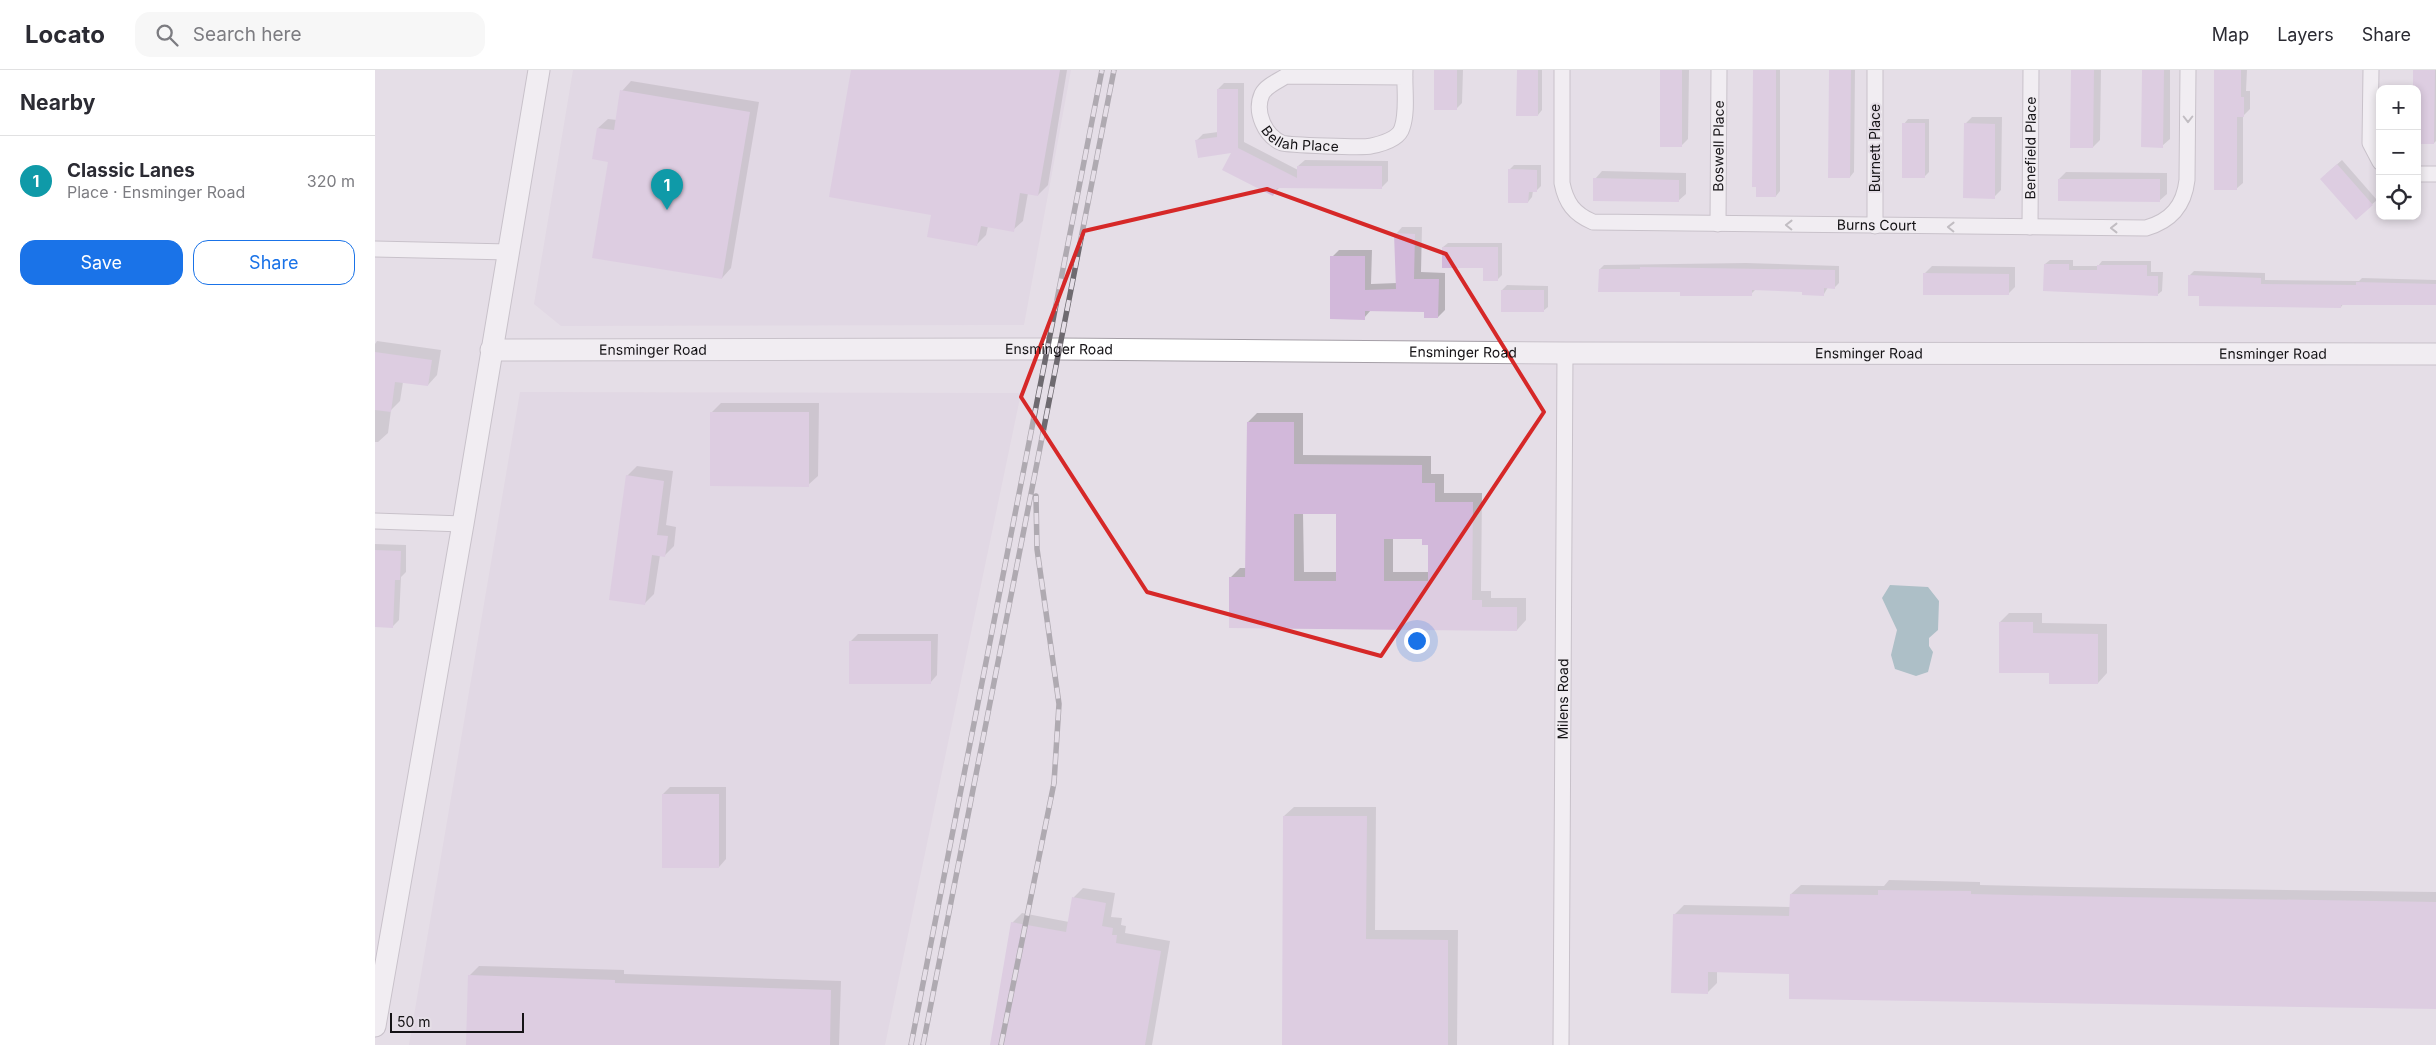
<!DOCTYPE html>
<meta charset="utf-8">
<style>
:root{--surface:#fff;--page:#f7f7f7;--text:#2b2b33;--muted:#7c7c81;--line:#e1e1e2;--accent:#1a73e8}
body{margin:0;font-family:Inter,sans-serif;background:var(--page);color:var(--text)}
.controls{position:absolute;right:15px;top:15px;display:grid;overflow:hidden;border-radius:10px;box-shadow:0 2px 8px #0003}
.controls button{width:45px;height:45px;display:grid;place-items:center;padding:0;border:0;border-bottom:1px solid var(--line);background:var(--surface);color:var(--text);font:25px sans-serif}
.scale{position:absolute;left:15px;bottom:12px;width:134px;box-sizing:border-box;padding-left:5px;border:2px solid #151316;border-top:0;font-size:14px;line-height:18px;white-space:nowrap;color:#151316;-webkit-text-stroke:4px #e5dee7;paint-order:stroke}
.you{position:absolute;left:1041px;top:570px;width:18px;height:18px;margin:-12px;border:4px solid #fff;border-radius:50%;background:#1a73e8;box-shadow:0 0 0 8px #1a73e833}
.badge{display:grid;place-items:center;width:32px;height:32px;border-radius:50%;background:var(--accent);color:#fff;font-size:16px;font-weight:700}
.pin{position:absolute;translate:-50% -41px;filter:drop-shadow(0 1px 2px #0008)}
.pin::after{content:'';position:absolute;top:26px;width:18px;height:15px;background:inherit;clip-path:polygon(0 0,100% 0,50% 100%)}
.list{margin:0;padding:0;list-style:none}
h2{display:flex;justify-content:space-between;align-items:center;height:65px;margin:0;padding:0 20px;font-size:21px}
h2 small{font-size:16px;font-weight:400;color:var(--muted)}
.list li{display:grid;grid-template-columns:32px 1fr auto;gap:15px;align-items:center;box-sizing:border-box;height:90px;padding:0 20px;border-top:1px solid var(--line)}
.list b{display:block;font-size:19px;white-space:nowrap}
.list p{margin:0;font-size:16px;white-space:nowrap;color:var(--muted)}
.list em{font-size:16px;font-style:normal;color:var(--muted)}
.actions{display:flex;gap:10px;padding:15px 20px}
.actions a{flex:1;padding:11px 0;border:1px solid var(--accent);border-radius:15px;text-align:center;font-size:18px;color:var(--accent)}
.actions .main{background:var(--accent);color:#fff}
.icon{flex:none;width:28px;height:28px;fill:none;stroke:currentColor;stroke-width:2;stroke-linecap:round;stroke-linejoin:round}
.map{position:relative;flex:none;width:2061px;height:975px;overflow:hidden}
header{display:flex;align-items:center;gap:30px;box-sizing:border-box;height:70px;padding:0 25px;background:var(--surface);border-bottom:1px solid var(--line)}
header strong{font-size:24px}
nav{display:flex;gap:28px;margin-inline-start:auto;font-size:18px}
.search{width:350px;height:45px;background:var(--page);display:flex;align-items:center;gap:12px;box-sizing:border-box;padding:0 18px;border-radius:15px;color:var(--muted);font-size:19px}
main{display:flex}
aside{flex:1;background:var(--surface)}
.map>svg:first-child{display:block}
.built{fill:#dcd0df}
.water{fill:#68999f}
.shadow{fill:#0003;fill-rule:evenodd}
.building{fill:#d2b8da;fill-rule:evenodd}
.lines{fill:none;stroke-linecap:round;stroke-linejoin:round}
.street-casing{stroke:#a59fa7;stroke-width:17}
.secondary-casing{stroke:#a59fa7;stroke-width:23}
.street{stroke:#fff;stroke-width:15}
.secondary{stroke:#fff;stroke-width:21}
.rail-casing{stroke:#6e6a70;stroke-width:5.5}
.rail{stroke:#e5dee7;stroke-width:4;stroke-dasharray:11;stroke-linecap:butt}
.oneway{stroke:#969596}
.marked{fill:none;stroke:#d62828;stroke-width:4;stroke-linejoin:round}
.labels{text-anchor:middle;stroke-width:4;stroke-linejoin:round;paint-order:stroke}
.street-label{font-size:14px;fill:#151316;stroke:#e5dee7}
</style>
<header>
<strong>Locato</strong>
<div class="search"><svg class="icon" aria-label="search" viewBox="0 0 24 24"><circle cx="10" cy="10" r="6"/><path d="M15 15l6 6"/></svg>Search here</div>
<nav><a>Map</a><a>Layers</a><a>Share</a></nav>
</header>
<main>
<aside>
<h2>Nearby<small></small></h2>
<ul class="list">
<li><span class="badge" style="background:#0f9aa8">1</span><div><b>Classic Lanes</b><p>Place · Ensminger Road</p></div><em>320 m</em></li>
</ul>
<div class="actions"><a class="main">Save</a><a>Share</a></div>
</aside>
<div class="map">
<svg width="2061" height="975" viewBox="0 0 2061 975">
<rect width="100%" height="100%" fill="#e5dee7"/>
<!-- built -->
<path class="built" d="M 198,0 L 696,0 L 649,255 L 186,256 L 159,234 Z
M 145,322 L 646,323 L 510,975 L 34,975 Z"/>
<!-- water -->
<path class="water" d="M 1515,515 L 1553,517 L 1564,531 L 1563,560 L 1554,568 L 1554,576 L 1558,582 L 1553,602 L 1541,606 L 1520,599 L 1516,585 L 1522,560 L 1507,528 Z"/>
<!-- shadow -->
<path class="shadow" d="M 478,0 L 692,0 L 673,115 L 663,125 L 653,123 L 648,151 L 638,160 L 613,156 L 611,165 L 602,174 L 558,144 Z
M 1060,0 L 1088,0 L 1087,33 L 1081,39 Z
M 1142,0 L 1167,0 L 1167,40 L 1163,45 Z
M 1286,0 L 1314,0 L 1313,69 L 1306,76 Z
M 1380,0 L 1405,0 L 1405,121 L 1401,126 Z
M 1455,0 L 1480,0 L 1479,102 L 1475,107 Z
M 1698,0 L 1726,0 L 1725,70 L 1718,77 Z
M 1767,0 L 1795,0 L 1795,69 L 1787,76 Z
M 1842,0 L 1872,0 L 1871,21 L 1875,21 L 1875,39 L 1868,46 L 1868,113 L 1861,119 Z
M 2039,0 L 2061,0 L 2061,71 L 2059,73 L 2042,19 Z
M 256,11 L 384,32 L 356,198 L 347,208 L 235,91 L 223,58 L 233,49 L 242,50 L 247,21 Z
M 849,13 L 869,13 L 869,72 L 923,100 L 923,96 L 930,90 L 1013,91 L 1013,111 L 1006,118 L 904,118 L 898,124 L 858,81 L 821,71 L 828,64 L 843,62 L 843,19 Z
M 1597,47 L 1627,47 L 1626,120 L 1619,127 L 1590,54 Z
M 1533,49 L 1554,49 L 1554,102 L 1549,107 L 1529,54 Z
M 1967,90 L 2002,130 L 1981,148 L 1951,104 Z
M 1139,95 L 1166,95 L 1166,116 L 1161,121 L 1158,121 L 1157,127 L 1153,132 L 1134,100 Z
M 1227,101 L 1311,103 L 1311,124 L 1303,131 L 1220,109 Z
M 1691,102 L 1792,103 L 1792,124 L 1784,131 L 1684,109 Z
M 1027,157 L 1047,157 L 1046,202 L 1070,203 L 1070,240 L 1063,247 L 1050,241 L 996,240 L 989,248 L 957,187 L 964,180 L 997,180 L 996,214 L 1022,213 L 1021,164 Z
M 1073,173 L 1127,173 L 1127,205 L 1122,210 L 1109,197 L 1068,177 Z
M 1675,190 L 1698,190 L 1698,196 L 1723,196 L 1727,191 L 1776,191 L 1776,202 L 1788,202 L 1787,221 L 1782,225 L 1670,194 Z
M 1371,193 L 1464,196 L 1464,213 L 1459,218 L 1453,217 L 1449,224 L 1428,220 L 1381,219 L 1376,224 L 1306,221 L 1225,199 L 1229,195 Z
M 1557,196 L 1640,197 L 1640,217 L 1633,224 L 1550,203 Z
M 1819,201 L 1890,203 L 1890,210 L 1984,211 L 1987,208 L 2061,210 L 2061,234 L 1969,233 L 1966,237 L 1826,225 L 1815,205 Z
M 1132,215 L 1173,216 L 1173,237 L 1168,241 L 1127,220 Z
M 2,271 L 66,280 L 62,305 L 53,315 L 28,312 L 25,331 L 16,340 L 13,363 L 3,372 L 0,372 L 0,274 Z
M 346,333 L 444,333 L 443,406 L 433,415 L 337,342 Z
M 882,343 L 928,343 L 928,385 L 1056,386 L 1056,404 L 1069,404 L 1069,423 L 1107,423 L 1106,521 L 1116,521 L 1116,528 L 1151,528 L 1151,550 L 1142,560 L 856,507 L 865,498 L 872,498 L 873,352 ZM 962,442 L 963,502 L 929,502 L 928,443 ZM 1018,468 L 1049,468 L 1054,474 L 1054,502 L 1018,502 Z
M 262,396 L 298,401 L 291,455 L 301,457 L 299,476 L 289,486 L 285,485 L 279,524 L 270,533 L 252,406 Z
M 0,474 L 31,475 L 31,502 L 26,507 L 24,550 L 18,556 L 0,555 Z
M 1634,543 L 1667,543 L 1667,553 L 1732,554 L 1732,603 L 1723,613 L 1676,602 L 1625,552 Z
M 483,564 L 563,564 L 562,605 L 555,613 L 476,571 Z
M 295,717 L 351,717 L 351,789 L 344,797 L 288,724 Z
M 919,737 L 1001,737 L 1000,860 L 1083,860 L 1082,975 L 908,975 L 909,746 Z
M 1514,810 L 1605,812 L 1605,815 L 1696,817 L 2061,822 L 2061,937 L 1416,902 L 1342,901 L 1342,913 L 1333,922 L 1299,845 L 1309,835 L 1416,837 L 1416,824 L 1426,815 L 1509,816 Z
M 708,818 L 740,823 L 736,847 L 747,848 L 746,855 L 751,856 L 750,863 L 795,871 L 777,975 L 616,975 L 637,853 L 647,843 L 694,852 L 699,827 Z
M 104,896 L 249,900 L 249,904 L 466,911 L 464,975 L 92,975 L 94,906 Z"/>
<!-- building -->
<path class="building" d="M 476,0 L 685,0 L 663,126 L 645,123 L 639,162 L 606,156 L 602,176 L 552,167 L 556,145 L 454,127 Z
M 1059,0 L 1082,0 L 1082,40 L 1059,40 Z
M 1142,0 L 1163,0 L 1163,46 L 1141,46 Z
M 1285,0 L 1307,0 L 1307,77 L 1285,77 Z
M 1378,0 L 1401,0 L 1401,127 L 1381,127 L 1381,117 L 1377,117 Z
M 1454,0 L 1476,0 L 1475,108 L 1453,108 Z
M 1696,0 L 1719,0 L 1718,78 L 1695,78 Z
M 1767,0 L 1789,0 L 1788,78 L 1766,77 Z
M 1839,0 L 1866,0 L 1866,27 L 1869,27 L 1869,47 L 1862,47 L 1862,120 L 1839,120 Z
M 2038,0 L 2060,0 L 2059,74 L 2042,74 L 2042,19 L 2038,19 Z
M 842,19 L 863,19 L 863,78 L 922,108 L 922,96 L 1007,96 L 1007,119 L 902,118 L 898,126 L 847,100 L 856,83 L 823,88 L 820,70 L 842,67 Z
M 245,20 L 375,42 L 347,209 L 217,188 L 233,92 L 217,89 L 222,58 L 239,60 Z
M 1527,53 L 1550,53 L 1550,108 L 1527,108 Z
M 1589,53 L 1620,54 L 1620,129 L 1588,128 Z
M 1962,94 L 1998,135 L 1981,150 L 1945,109 Z
M 1133,99 L 1162,100 L 1162,122 L 1154,122 L 1153,133 L 1133,133 Z
M 1218,108 L 1304,110 L 1304,132 L 1218,131 Z
M 1683,109 L 1785,109 L 1785,132 L 1683,131 Z
M 1019,163 L 1040,164 L 1039,209 L 1064,209 L 1063,248 L 1049,248 L 1049,242 L 990,241 L 990,250 L 955,249 L 955,186 L 990,186 L 990,220 L 1021,219 Z
M 1067,177 L 1123,177 L 1123,211 L 1108,211 L 1108,198 L 1067,198 Z
M 1669,194 L 1694,194 L 1694,200 L 1722,200 L 1722,195 L 1772,195 L 1772,206 L 1783,206 L 1783,226 L 1668,221 Z
M 1265,197 L 1460,200 L 1460,219 L 1449,218 L 1449,226 L 1427,225 L 1427,222 L 1377,220 L 1377,226 L 1305,226 L 1305,222 L 1223,222 L 1224,199 L 1265,199 Z
M 1548,203 L 1634,204 L 1634,225 L 1548,225 Z
M 1813,205 L 1886,208 L 1886,214 L 1981,215 L 1981,212 L 2061,214 L 2061,235 L 1966,235 L 1966,238 L 1824,236 L 1824,226 L 1813,226 Z
M 1126,220 L 1169,220 L 1169,242 L 1126,242 Z
M 0,282 L 57,290 L 53,316 L 20,312 L 16,342 L 0,340 Z
M 335,342 L 434,342 L 434,417 L 335,416 Z
M 872,352 L 919,352 L 919,394 L 1047,395 L 1047,413 L 1060,413 L 1060,432 L 1098,432 L 1097,530 L 1107,530 L 1107,537 L 1142,537 L 1142,561 L 854,558 L 854,507 L 870,507 ZM 919,444 L 961,444 L 961,511 L 919,511 ZM 1009,469 L 1047,469 L 1047,475 L 1053,475 L 1053,511 L 1009,511 Z
M 251,405 L 289,411 L 282,465 L 293,466 L 290,487 L 277,485 L 270,535 L 234,530 Z
M 0,480 L 26,481 L 25,510 L 20,510 L 18,558 L 0,557 Z
M 1624,552 L 1658,552 L 1658,563 L 1723,564 L 1723,614 L 1674,614 L 1674,603 L 1624,603 Z
M 474,571 L 556,571 L 556,614 L 474,614 Z
M 287,724 L 344,724 L 344,798 L 287,798 Z
M 908,746 L 992,746 L 991,869 L 1073,870 L 1073,975 L 907,975 Z
M 1503,820 L 1596,821 L 1596,824 L 1686,826 L 2061,832 L 2061,939 L 1414,929 L 1414,904 L 1333,902 L 1333,924 L 1296,923 L 1298,844 L 1414,846 L 1415,824 L 1503,825 Z
M 697,827 L 731,833 L 727,856 L 738,858 L 737,865 L 742,865 L 741,873 L 786,881 L 770,975 L 615,975 L 636,852 L 691,862 Z
M 93,905 L 240,910 L 240,913 L 456,920 L 455,975 L 91,975 Z"/>
<g class="lines">
<defs>
<g id="street">
<path id="s1" d="M 1187,0 L 1187,113 C 1191,133 1199,144 1218,152 L 1771,158 C 1796,151 1809,136 1812,110 L 1813,0"/>
<path d="M 1996,0 L 1995,73 L 2005,92"/>
<path id="s2" d="M 1030,7 L 911,6 C 903,11 891,16 887,24 C 879,42 890,66 907,73 C 913,75 988,78 996,76 C 1006,74 1024,69 1027,58 C 1033,41 1029,18 1030,0"/>
<path d="M 2042,104 L 2061,104"/>
<path id="s3" d="M 1343,154 L 1344,0"/>
<path d="M 1500,156 L 1500,0"/>
<path id="s4" d="M 1655,157 L 1656,0"/>
<path d="M 0,179 L 134,182"/>
<path d="M 0,451 L 88,454"/>
<path id="s5" d="M 1186,975 L 1190,283"/>
</g>
<g id="secondary">
<path id="s6" d="M 116,280 L 683,279 L 1190,283 L 2061,284"/>
<path d="M 0,956 L 88,454 L 164,0"/>
</g>
</defs>
<!-- street casing -->
<use href="#street" class="street-casing"/>
<!-- secondary casing -->
<use href="#secondary" class="secondary-casing"/>
<!-- street -->
<use href="#street" class="street"/>
<!-- secondary -->
<use href="#secondary" class="secondary"/>
<defs>
<path id="rail" d="M 536,975 L 727,0
M 548,975 L 739,0
M 626,975 L 679,713 L 684,634 L 662,479 L 661,426"/>
</defs>
<!-- rail casing -->
<use href="#rail" class="rail-casing"/>
<!-- rail -->
<use href="#rail" class="rail"/>
</g>
<!-- one-way arrows -->
<defs><path id="oneway-chevron" d="M-2-3.5L2.5 0L-2 3.5" fill="none" stroke-width="1.6" stroke-linecap="round" stroke-linejoin="round" transform="scale(1.25)"/></defs>
<g class="oneway">
<use href="#oneway-chevron" transform="translate(1813 49) rotate(90)"/>
<use href="#oneway-chevron" transform="translate(1414 155) rotate(-179)"/>
<use href="#oneway-chevron" transform="translate(1576 157) rotate(-179)"/>
<use href="#oneway-chevron" transform="translate(1739 158) rotate(-180)"/>
</g>
<!-- marked area -->
<path d="M0 0H2061V975H0ZM 892,119 L 1071,184 L 1169,342 L 1006,586 L 772,522 L 646,327 L 709,161 Z" fill="#e5dee7" fill-opacity=".55" fill-rule="evenodd"/>
<path class="marked" d="M 892,119 L 1071,184 L 1169,342 L 1006,586 L 772,522 L 646,327 L 709,161 Z"/>
<g class="labels">
<!-- street labels -->
<g class="street-label">
<text dy="5" stroke="none"><textPath href="#s2" startOffset="224">Bellah Place</textPath></text>
<text dy="5" stroke="none"><textPath href="#s3" startOffset="78">Boswell Place</textPath></text>
<text transform="translate(1500 78) rotate(-90)" y="5">Burnett Place</text>
<text dy="5" stroke="none"><textPath href="#s4" startOffset="79">Benefield Place</textPath></text>
<text dy="5" stroke="none"><textPath href="#s1" startOffset="449">Burns Court</textPath></text>
<text dy="5" stroke="none"><textPath href="#s6" startOffset="162">Ensminger Road</textPath></text>
<text dy="5" stroke="none"><textPath href="#s6" startOffset="568">Ensminger Road</textPath></text>
<text dy="5" stroke="none"><textPath href="#s6" startOffset="972">Ensminger Road</textPath></text>
<text dy="5" stroke="none"><textPath href="#s6" startOffset="1378">Ensminger Road</textPath></text>
<text dy="5" stroke="none"><textPath href="#s6" startOffset="1782">Ensminger Road</textPath></text>
<text dy="5" stroke="none"><textPath href="#s5" startOffset="346">Milens Road</textPath></text>
</g>
</g>
</svg>
<div class="controls">
<button>+</button>
<button>−</button>
<button><svg class="icon" aria-label="locate" viewBox="0 0 24 24"><circle cx="12" cy="12" r="6"/><path d="M12 2v4M12 18v4M2 12h4M18 12h4"/></svg></button>
</div>
<div class="scale">50 m</div>
<div class="you"></div>
<div class="pin badge" style="left:292px;top:140px;background:#0f9aa8">1</div>
</div>
</main>
